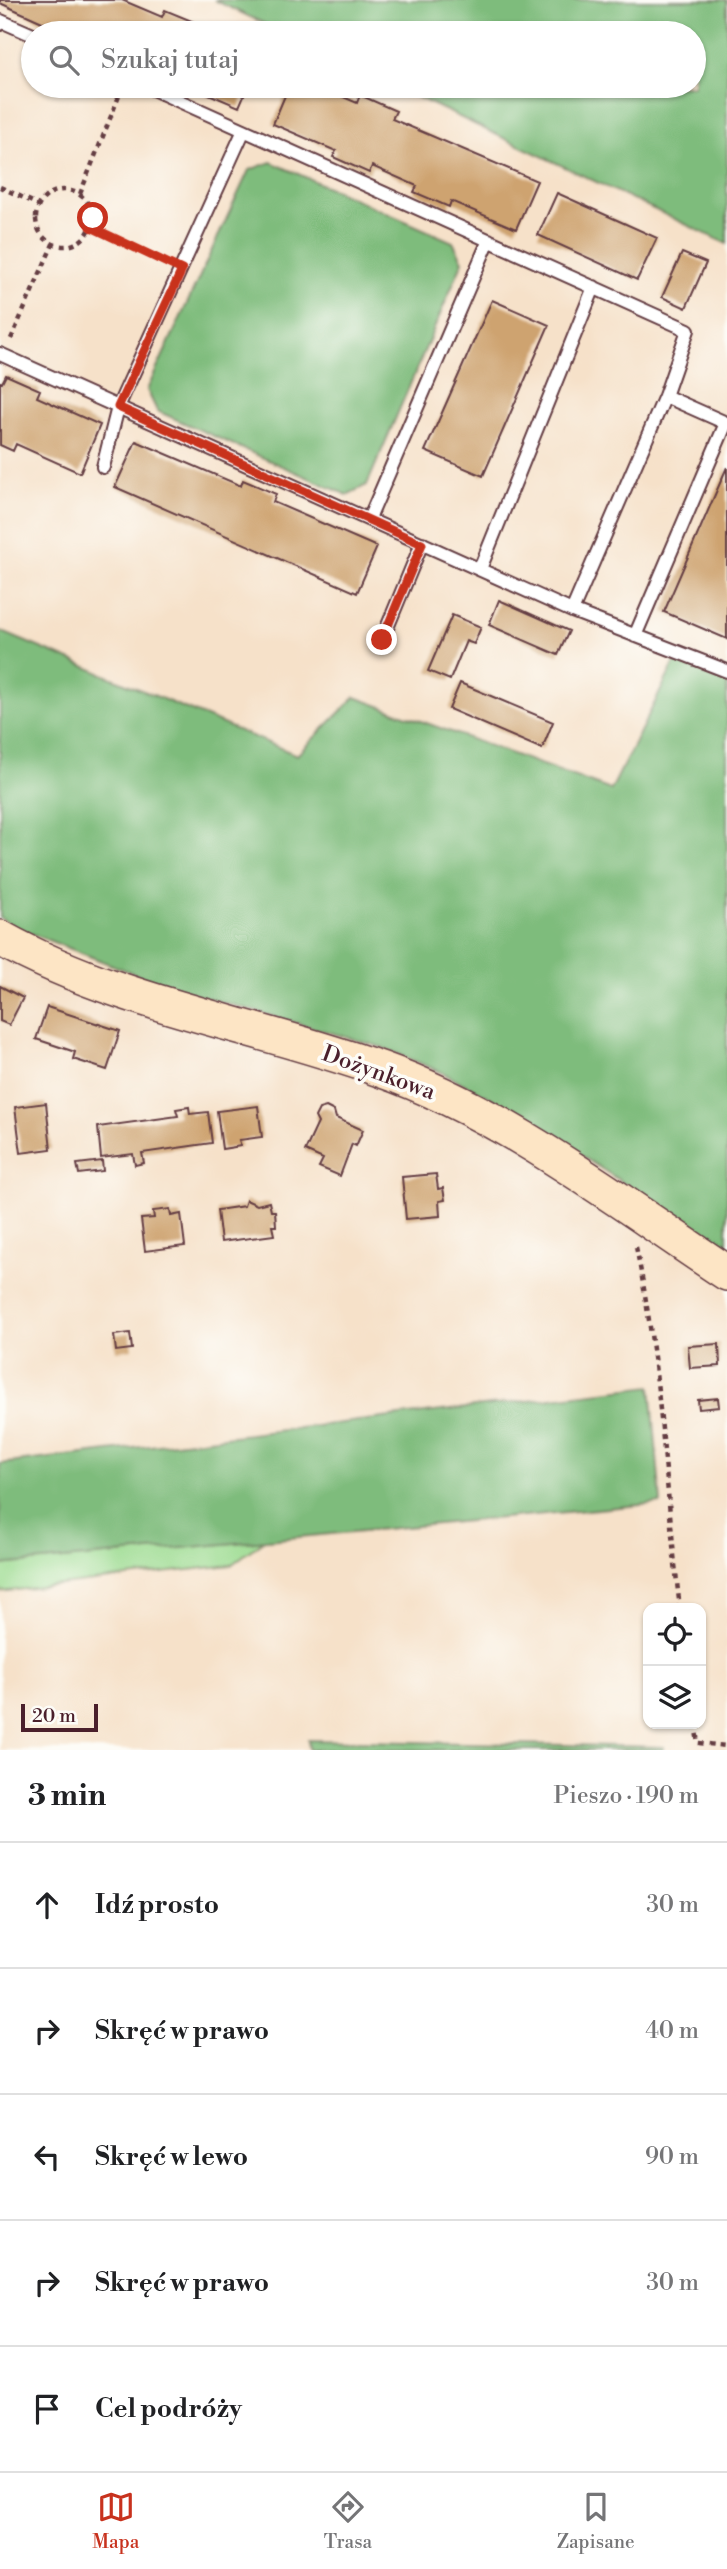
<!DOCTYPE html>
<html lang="pl">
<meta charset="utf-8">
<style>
:root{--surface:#fff;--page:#f2f2f2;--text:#202124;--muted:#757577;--line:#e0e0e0;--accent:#c8321e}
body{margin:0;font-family:"Libre Bodoni",serif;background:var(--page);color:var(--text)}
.controls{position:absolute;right:21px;bottom:21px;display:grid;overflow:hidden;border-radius:14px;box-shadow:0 2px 5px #0004}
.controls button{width:63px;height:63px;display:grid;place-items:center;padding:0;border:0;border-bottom:2px solid var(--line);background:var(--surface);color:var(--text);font:35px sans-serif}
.scale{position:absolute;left:21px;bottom:18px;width:77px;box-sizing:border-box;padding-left:7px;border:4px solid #4a1f2b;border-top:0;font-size:19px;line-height:24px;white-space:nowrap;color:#4a1f2b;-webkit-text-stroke:5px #fdfcf7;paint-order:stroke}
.stop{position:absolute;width:21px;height:21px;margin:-16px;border:5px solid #c8321e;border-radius:50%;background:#fff}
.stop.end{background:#c8321e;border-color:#fff;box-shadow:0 2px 7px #0008}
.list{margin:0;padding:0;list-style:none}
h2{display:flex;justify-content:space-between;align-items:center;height:91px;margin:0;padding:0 28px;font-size:30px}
h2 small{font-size:23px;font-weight:400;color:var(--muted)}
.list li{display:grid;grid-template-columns:46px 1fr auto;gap:21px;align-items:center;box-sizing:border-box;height:126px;padding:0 28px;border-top:2px solid var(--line)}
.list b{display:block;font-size:26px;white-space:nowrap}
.list em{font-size:23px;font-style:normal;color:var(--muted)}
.icon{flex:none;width:38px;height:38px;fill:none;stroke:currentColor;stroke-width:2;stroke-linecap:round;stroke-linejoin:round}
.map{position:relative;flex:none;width:727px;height:1750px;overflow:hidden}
.search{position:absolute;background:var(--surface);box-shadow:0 2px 5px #0004;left:21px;right:21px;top:21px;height:77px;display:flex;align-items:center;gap:18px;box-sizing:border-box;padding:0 24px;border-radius:38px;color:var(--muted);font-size:26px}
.sheet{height:721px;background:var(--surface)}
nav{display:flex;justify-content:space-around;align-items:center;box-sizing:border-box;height:98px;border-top:2px solid var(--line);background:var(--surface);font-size:19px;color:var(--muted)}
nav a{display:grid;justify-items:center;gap:4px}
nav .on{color:var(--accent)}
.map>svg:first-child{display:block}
.green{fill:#9ddc92;stroke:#747e5e;stroke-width:2}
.forest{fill:#7ebc7c;stroke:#646e54;stroke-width:2}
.building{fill:#cea36f}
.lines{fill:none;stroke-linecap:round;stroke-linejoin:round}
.lane-casing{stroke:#643c43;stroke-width:16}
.secondary-casing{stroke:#643c43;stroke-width:38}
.path{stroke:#643c43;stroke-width:4.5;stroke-dasharray:5 5;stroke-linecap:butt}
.lane{stroke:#fff;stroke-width:12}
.secondary{stroke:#fde5c5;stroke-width:35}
.route{stroke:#c8321e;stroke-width:9}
.labels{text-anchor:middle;stroke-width:7;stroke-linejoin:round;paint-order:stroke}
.street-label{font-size:23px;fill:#4a1f2b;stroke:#fdfcf7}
</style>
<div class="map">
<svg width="727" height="1750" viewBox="0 0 727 1750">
<rect width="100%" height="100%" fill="#fdfcf7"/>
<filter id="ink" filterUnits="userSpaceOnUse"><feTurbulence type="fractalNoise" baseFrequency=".0143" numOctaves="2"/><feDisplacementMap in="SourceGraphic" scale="14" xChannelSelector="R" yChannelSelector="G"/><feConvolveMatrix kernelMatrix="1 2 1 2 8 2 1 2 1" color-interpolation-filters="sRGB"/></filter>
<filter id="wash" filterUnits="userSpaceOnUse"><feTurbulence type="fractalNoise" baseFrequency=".00686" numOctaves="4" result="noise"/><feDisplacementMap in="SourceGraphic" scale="28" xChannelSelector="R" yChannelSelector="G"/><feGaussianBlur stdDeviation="1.57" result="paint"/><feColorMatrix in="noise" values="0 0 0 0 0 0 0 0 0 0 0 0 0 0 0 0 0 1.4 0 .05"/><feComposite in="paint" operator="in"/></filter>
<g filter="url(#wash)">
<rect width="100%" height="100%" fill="#f6e1c9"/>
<!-- green -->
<path class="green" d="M 264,1540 L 231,1565 L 0,1592 L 0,1565 Z"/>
<!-- forest -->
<path class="forest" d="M 214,0 L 727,0 L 727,244 L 394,86 L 694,86 L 694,33 L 284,33 Z
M 271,162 L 453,242 L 463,261 L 367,485 L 347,495 L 157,411 L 147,390 L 249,170 Z
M 0,631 L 297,755 L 355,697 L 611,790 L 676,660 L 727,681 L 727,1250 L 495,1100 L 441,1072 L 381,1047 L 166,986 L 17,928 L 0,918 Z
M 651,1386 L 661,1503 L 0,1565 L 0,1464 Z
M 308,1740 L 664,1747 L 664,1750 L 309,1750 Z"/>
<g id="blocks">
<!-- building -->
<path class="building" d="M 0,0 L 122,0 L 162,17 L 165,10 L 199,24 L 195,33 L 58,33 L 60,30 L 0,3 Z
M 190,86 L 248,86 L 239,107 Z
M 289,86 L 318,86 L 357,103 L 360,95 L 396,111 L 392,119 L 537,181 L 516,229 L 451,201 L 449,207 L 414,192 L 417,186 L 372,166 L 369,173 L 333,157 L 336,151 L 273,124 Z
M 557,193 L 657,238 L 637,280 L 538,235 Z
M 682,253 L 706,263 L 686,308 L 662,297 Z
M 492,300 L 549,325 L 483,476 L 425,451 Z
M 6,375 L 40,390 L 37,397 L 100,425 L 80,473 L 16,444 L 13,451 L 0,445 L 0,382 L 2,383 Z
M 136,441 L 241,486 L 243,480 L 276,494 L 273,502 L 377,547 L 357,593 L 115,487 Z
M 727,467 L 727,639 L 664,612 Z
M 499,600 L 569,631 L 558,655 L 489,625 Z
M 452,615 L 481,627 L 474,644 L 466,641 L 450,680 L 428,671 Z
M 460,683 L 553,722 L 542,749 L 449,709 Z
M 0,986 L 23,998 L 9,1025 L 0,1021 Z
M 47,1007 L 120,1031 L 107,1070 L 73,1059 L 75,1052 L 36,1039 Z
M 46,1103 L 51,1149 L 21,1153 L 15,1107 Z
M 258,1106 L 262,1137 L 239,1140 L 241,1146 L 222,1149 L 217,1111 Z
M 189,1107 L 190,1114 L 208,1112 L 212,1143 L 142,1153 L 144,1163 L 135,1165 L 133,1154 L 101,1158 L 98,1127 L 178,1116 L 176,1109 Z
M 326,1107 L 334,1111 L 336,1118 L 363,1130 L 356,1146 L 352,1144 L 340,1176 L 319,1167 L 323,1159 L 305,1151 L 318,1123 L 315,1117 L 319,1109 Z
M 102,1161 L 103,1171 L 79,1174 L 77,1164 Z
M 436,1174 L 438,1189 L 443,1188 L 445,1200 L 439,1201 L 440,1216 L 406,1219 L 402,1177 Z
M 246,1200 L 257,1205 L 269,1202 L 271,1211 L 275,1211 L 276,1226 L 272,1226 L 274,1235 L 221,1242 L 217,1210 L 244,1206 Z
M 170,1209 L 171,1216 L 181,1214 L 185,1246 L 145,1251 L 141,1219 L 154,1218 L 153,1211 Z
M 130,1333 L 132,1349 L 116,1351 L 114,1335 Z
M 719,1344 L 720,1366 L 690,1368 L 688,1346 Z
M 718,1398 L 719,1407 L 699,1409 L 698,1400 Z"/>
</g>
</g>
<g filter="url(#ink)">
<use href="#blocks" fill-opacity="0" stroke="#643c43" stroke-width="2"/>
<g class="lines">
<defs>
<path id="lane" d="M 0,24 L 1,21 L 33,35
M 146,86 L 688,330 L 665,396 L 572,611
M 0,354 L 572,611 L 727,671
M 103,467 L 118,407 L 244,130
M 369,519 L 489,240
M 480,569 L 594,287
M 635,636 L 726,423 L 665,396
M 382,640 L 422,543"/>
<path id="secondary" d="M 0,938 C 118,1004 255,1024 380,1069 C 504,1113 618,1201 727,1273"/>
</defs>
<!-- lane casing -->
<use href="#lane" class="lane-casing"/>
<!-- secondary casing -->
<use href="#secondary" class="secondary-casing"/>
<!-- path -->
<path class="path" d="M 0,187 L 39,205
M36 218a28 28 0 1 1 56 0a28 28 0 1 1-56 0Z
M 80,194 L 123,86
M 91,227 L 166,262
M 11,339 L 53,244
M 636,1247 C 661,1366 665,1487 680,1608
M 695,1724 L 698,1743 L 727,1746"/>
<!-- lane -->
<use href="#lane" class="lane"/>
<!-- secondary -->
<use href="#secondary" class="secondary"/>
</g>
</g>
<g class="lines" filter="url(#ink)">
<!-- route -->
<path class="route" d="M 93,218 L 91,227 L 182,270 L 118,407 L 422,544 L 382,640"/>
</g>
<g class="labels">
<!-- street labels -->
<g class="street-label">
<text transform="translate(379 1072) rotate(20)" y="8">Dożynkowa</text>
</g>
</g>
</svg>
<div class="controls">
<button><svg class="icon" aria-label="locate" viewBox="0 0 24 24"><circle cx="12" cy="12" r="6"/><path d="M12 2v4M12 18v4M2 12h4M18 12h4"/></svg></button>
<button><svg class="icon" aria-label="layers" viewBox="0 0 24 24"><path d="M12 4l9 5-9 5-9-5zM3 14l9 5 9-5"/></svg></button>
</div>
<div class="scale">20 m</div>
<div class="stop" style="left:93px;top:218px"></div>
<div class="stop end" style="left:382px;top:640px"></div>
<div class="search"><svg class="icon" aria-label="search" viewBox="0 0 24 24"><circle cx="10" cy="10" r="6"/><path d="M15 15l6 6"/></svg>Szukaj tutaj</div>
</div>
<section class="sheet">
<h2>3 min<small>Pieszo · 190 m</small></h2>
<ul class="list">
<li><svg class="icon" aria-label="ahead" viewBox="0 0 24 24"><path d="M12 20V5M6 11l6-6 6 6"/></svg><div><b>Idź prosto</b></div><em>30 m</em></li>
<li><svg class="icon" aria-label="right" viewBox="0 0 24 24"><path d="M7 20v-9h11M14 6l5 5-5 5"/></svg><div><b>Skręć w prawo</b></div><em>40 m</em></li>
<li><svg class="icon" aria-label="left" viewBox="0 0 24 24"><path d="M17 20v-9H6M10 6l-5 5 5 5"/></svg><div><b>Skręć w lewo</b></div><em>90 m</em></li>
<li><svg class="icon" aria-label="right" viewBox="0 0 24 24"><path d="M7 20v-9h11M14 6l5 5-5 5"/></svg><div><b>Skręć w prawo</b></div><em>30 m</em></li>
<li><svg class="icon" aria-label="arrive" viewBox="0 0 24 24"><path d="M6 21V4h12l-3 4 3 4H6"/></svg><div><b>Cel podróży</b></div></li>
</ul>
</section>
<nav>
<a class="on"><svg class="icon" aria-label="map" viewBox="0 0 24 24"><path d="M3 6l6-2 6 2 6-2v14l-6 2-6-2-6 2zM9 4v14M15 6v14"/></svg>Mapa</a>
<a><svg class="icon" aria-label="directions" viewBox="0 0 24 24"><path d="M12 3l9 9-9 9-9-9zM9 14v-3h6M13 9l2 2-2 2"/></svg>Trasa</a>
<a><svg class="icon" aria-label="saved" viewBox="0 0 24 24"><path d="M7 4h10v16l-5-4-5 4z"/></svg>Zapisane</a>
</nav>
